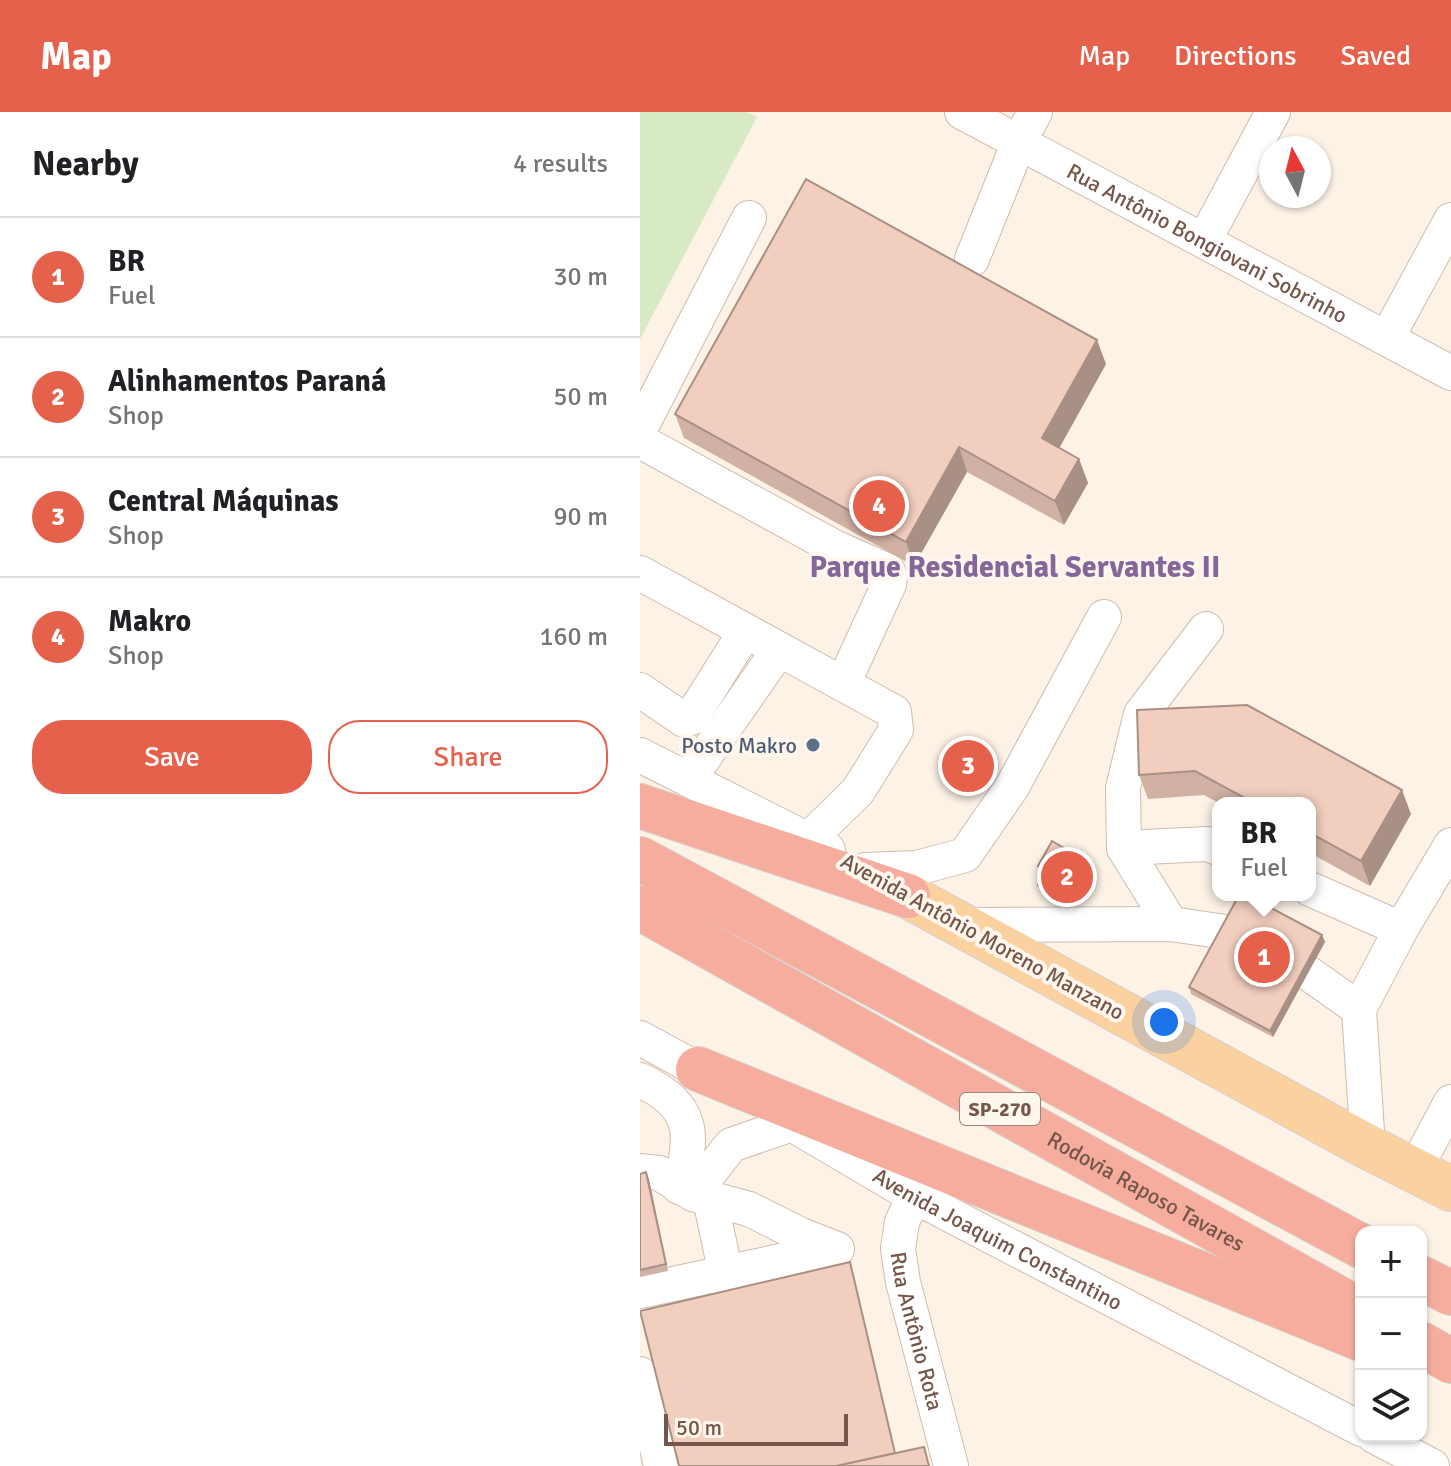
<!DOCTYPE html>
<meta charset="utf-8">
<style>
:root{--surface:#fff;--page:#f2f2f2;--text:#202124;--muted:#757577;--line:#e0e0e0;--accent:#e6614c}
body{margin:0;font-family:Signika,sans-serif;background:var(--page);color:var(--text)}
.controls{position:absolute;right:24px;bottom:24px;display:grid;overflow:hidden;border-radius:16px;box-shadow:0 2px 6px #0004}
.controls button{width:72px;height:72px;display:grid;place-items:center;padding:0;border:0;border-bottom:2px solid var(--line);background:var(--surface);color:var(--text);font:40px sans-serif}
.compass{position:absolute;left:619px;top:24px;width:72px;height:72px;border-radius:50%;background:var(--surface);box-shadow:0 2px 6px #0004;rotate:353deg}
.scale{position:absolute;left:24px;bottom:20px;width:184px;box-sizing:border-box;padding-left:8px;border:4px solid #76564b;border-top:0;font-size:22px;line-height:28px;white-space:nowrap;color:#76564b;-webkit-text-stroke:6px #fff6ed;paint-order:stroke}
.you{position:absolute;left:524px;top:910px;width:28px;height:28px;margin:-20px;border:6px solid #fff;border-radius:50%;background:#1a73e8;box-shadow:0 0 0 12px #1a73e833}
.badge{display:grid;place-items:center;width:52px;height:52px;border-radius:50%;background:var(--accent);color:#fff;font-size:26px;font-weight:700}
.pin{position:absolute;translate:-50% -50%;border:4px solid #fff;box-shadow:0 2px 8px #0006}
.popup{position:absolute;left:572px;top:685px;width:104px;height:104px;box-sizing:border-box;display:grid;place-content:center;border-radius:16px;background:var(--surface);filter:drop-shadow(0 2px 6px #0005);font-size:26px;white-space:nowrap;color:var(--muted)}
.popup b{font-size:30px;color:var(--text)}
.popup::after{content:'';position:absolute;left:50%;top:100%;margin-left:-16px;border:16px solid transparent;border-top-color:var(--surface)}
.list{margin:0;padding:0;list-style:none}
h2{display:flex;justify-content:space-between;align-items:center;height:104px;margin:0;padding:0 32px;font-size:34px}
h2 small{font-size:26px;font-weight:400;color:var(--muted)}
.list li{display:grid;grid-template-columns:52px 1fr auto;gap:24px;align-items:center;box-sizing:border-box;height:120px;padding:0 32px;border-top:2px solid var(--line)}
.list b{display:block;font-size:30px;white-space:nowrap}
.list p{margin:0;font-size:26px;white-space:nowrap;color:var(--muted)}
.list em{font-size:26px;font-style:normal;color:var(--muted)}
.actions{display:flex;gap:16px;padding:24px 32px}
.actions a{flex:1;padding:18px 0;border:2px solid var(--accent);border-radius:32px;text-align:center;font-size:28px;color:var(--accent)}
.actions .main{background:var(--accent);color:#fff}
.icon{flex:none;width:44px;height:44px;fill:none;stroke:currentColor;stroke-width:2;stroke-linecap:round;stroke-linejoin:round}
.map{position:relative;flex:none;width:811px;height:1354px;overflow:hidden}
header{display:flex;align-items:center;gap:48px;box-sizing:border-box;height:112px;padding:0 40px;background:var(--accent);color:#fff}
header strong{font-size:38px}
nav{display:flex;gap:44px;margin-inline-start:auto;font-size:28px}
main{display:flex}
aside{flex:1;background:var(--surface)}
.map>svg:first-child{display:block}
.green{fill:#d7eac4}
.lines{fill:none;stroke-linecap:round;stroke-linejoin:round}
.minor-casing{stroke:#d0bbaf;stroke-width:36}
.major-casing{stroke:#d9d0cd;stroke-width:46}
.highway-casing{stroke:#d9d0cd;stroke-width:46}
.minor{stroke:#fff;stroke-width:34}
.major{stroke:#fbd19f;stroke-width:44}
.highway{stroke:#f6ad9d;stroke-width:44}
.wall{fill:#d0b1a3}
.shaded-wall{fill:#a99085}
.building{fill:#f2cebe;stroke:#a99085;stroke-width:2}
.service-dot{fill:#5c6f8a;stroke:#fff6ed;stroke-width:3}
.labels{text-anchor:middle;stroke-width:8;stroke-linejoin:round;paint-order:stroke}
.shield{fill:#fff6ed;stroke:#9f867c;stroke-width:2}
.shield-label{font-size:20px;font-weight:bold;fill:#76564b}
.street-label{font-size:22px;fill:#76564b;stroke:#fff6ed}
.service-label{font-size:22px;fill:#4e5e75;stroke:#fff6ed;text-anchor:end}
.district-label{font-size:30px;font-weight:bold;fill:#846699;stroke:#fff6ed}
</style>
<header>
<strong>Map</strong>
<nav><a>Map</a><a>Directions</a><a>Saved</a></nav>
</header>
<main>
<aside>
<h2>Nearby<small>4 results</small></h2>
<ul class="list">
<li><span class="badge">1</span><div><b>BR</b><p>Fuel</p></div><em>30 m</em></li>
<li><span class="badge">2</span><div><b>Alinhamentos Paraná</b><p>Shop</p></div><em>50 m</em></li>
<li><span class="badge">3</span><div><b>Central Máquinas</b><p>Shop</p></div><em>90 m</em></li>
<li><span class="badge">4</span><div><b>Makro</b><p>Shop</p></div><em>160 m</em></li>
</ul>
<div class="actions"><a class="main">Save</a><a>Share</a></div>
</aside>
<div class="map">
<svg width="811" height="1354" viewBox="0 0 811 1354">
<rect width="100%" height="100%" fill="#fcf2e6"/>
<!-- green -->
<path class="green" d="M 0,0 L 107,0 L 117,5 L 0,227 Z"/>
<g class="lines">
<defs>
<g id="minor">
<path id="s1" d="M 322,0 L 811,261"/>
<path d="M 564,129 L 633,0"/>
<path d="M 332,147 L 379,30 L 395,0"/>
<path d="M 747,226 L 811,108"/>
<path d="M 0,317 L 109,106"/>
<path d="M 0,329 L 194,435 L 248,459 L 250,465 L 249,472 L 203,572"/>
<path d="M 0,461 L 254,600 L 256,618 L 218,679 L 168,728"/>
<path d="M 0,578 L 44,608 L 51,606 L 105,520"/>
<path d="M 0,643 L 188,738"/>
<path d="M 49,667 L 138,539"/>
<path d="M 484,736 L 567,732 L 578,736"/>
<path d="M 225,758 L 277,756 L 325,743 L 372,675 L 464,505"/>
<path d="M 670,777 L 761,817"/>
<path d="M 531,812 L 484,736 L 483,676 L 501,602 L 566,517"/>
<path d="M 325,813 L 531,812 L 585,820"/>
<path d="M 668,861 L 719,897"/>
<path d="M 0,926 L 81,970"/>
<path d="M 0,968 C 54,993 55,1022 39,1075"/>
<path id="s2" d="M 150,1011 L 274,1084 L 721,1317"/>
<path d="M 728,1035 L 719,897 L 761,817 L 811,733"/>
<path d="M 0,1059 L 19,1061 L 53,1082 L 109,1097 L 161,1123 L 197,1137 L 0,1179"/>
<path d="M 774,1059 L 811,990"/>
<path d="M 53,1082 L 91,1033 L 152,1012"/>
<path id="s3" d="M 274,1084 L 262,1110 L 258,1137 L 263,1170 L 311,1354"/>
<path d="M 70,1087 L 90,1181"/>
<path d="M 0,1262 L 21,1354"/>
<path d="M 734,1324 L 792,1354"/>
</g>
<path id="major" d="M 268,784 L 728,1035 L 811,1077"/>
<g id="highway">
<path d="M 0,694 L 268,784"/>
<path d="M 0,747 L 721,1134"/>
<path id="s4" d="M 0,796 L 721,1199"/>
<path d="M 58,957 L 721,1227"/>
<path d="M 781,1166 L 811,1181"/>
<path d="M 781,1232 L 811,1249"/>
</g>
</defs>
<!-- minor casing -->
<use href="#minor" class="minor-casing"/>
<!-- major casing -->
<use href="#major" class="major-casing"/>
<!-- highway casing -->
<use href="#highway" class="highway-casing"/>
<!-- minor -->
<use href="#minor" class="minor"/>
<!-- major -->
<use href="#major" class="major"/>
<!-- highway -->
<use href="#highway" class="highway"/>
</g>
<!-- wall -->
<path class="wall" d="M 466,252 L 419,336 L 439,347 L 448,371 L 424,413 L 327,360 L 274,454 L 44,326 L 35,302 Z
M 497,598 L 771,702 L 730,774 L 670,741 L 670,691 L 579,691 L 564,683 L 508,687 L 499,663 Z
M 398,754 L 452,758 L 438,783 L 436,781 L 431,789 L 421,791 L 400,779 L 398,773 L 402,762 Z
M 682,823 L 685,830 L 633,925 L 551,882 L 549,875 Z
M 6,1060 L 28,1159 L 0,1165 L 0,1062 Z"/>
<!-- shaded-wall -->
<path class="shaded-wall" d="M 457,228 L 466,252 L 411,351 L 402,326 Z
M 319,335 L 327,360 L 274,454 L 266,430 Z
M 439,347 L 448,371 L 424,413 L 415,389 Z
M 762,678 L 771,702 L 730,774 L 721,749 Z
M 450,751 L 452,758 L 438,783 L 436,776 Z
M 433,774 L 436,781 L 431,789 L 428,782 Z
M 682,823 L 685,830 L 633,925 L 630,919 Z
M 6,1060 L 9,1067 L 28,1159 L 26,1152 Z"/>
<!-- building -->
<path class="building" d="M 166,67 L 457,228 L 402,326 L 439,347 L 415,389 L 319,335 L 266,430 L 35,302 Z
M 607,593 L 762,678 L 721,749 L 670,721 L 670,691 L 614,691 L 555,659 L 499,663 L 497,598 Z
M 412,729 L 450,751 L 436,776 L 433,774 L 428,782 L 423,784 L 419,785 L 398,773 L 403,757 L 398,754 Z
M 599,783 L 607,783 L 682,823 L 630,919 L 549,875 Z
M 6,1060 L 26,1152 L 0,1158 L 0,1062 Z
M 210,1150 L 255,1341 L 196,1354 L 39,1354 L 0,1199 Z
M 284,1335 L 289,1354 L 196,1354 Z"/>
<!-- markers -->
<circle class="service-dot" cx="173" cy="633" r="8"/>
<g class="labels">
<!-- shield labels -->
<rect class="shield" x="320" y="981" width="80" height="32" rx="6"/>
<g class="shield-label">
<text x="360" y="1004">SP-270</text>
</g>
<!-- street labels -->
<g class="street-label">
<text dy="8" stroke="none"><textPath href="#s1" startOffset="278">Rua Antônio Bongiovani Sobrinho</textPath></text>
<text transform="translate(343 824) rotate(29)" y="8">Avenida Antônio Moreno Manzano</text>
<text dy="8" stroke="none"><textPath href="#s4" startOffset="580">Rodovia Raposo Tavares</textPath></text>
<text dy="8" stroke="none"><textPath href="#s2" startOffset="238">Avenida Joaquim Constantino</textPath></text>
<text dy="8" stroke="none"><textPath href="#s3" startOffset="140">Rua Antônio Rota</textPath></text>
</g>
<!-- service labels -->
<g class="service-label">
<text x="157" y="641">Posto Makro</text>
</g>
<!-- district labels -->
<g class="district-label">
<text x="375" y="465">Parque Residencial Servantes II</text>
</g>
</g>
</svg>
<div class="controls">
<button>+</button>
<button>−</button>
<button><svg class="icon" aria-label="layers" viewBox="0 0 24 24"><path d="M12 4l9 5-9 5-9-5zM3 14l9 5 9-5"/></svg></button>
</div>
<svg class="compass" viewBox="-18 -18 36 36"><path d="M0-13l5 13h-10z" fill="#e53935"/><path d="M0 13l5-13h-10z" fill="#757577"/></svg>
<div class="scale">50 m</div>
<div class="you"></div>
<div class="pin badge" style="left:624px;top:845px">1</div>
<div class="popup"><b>BR</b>Fuel</div>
<div class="pin badge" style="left:427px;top:765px">2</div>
<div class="pin badge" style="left:328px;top:654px">3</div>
<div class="pin badge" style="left:239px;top:394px">4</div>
</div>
</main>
